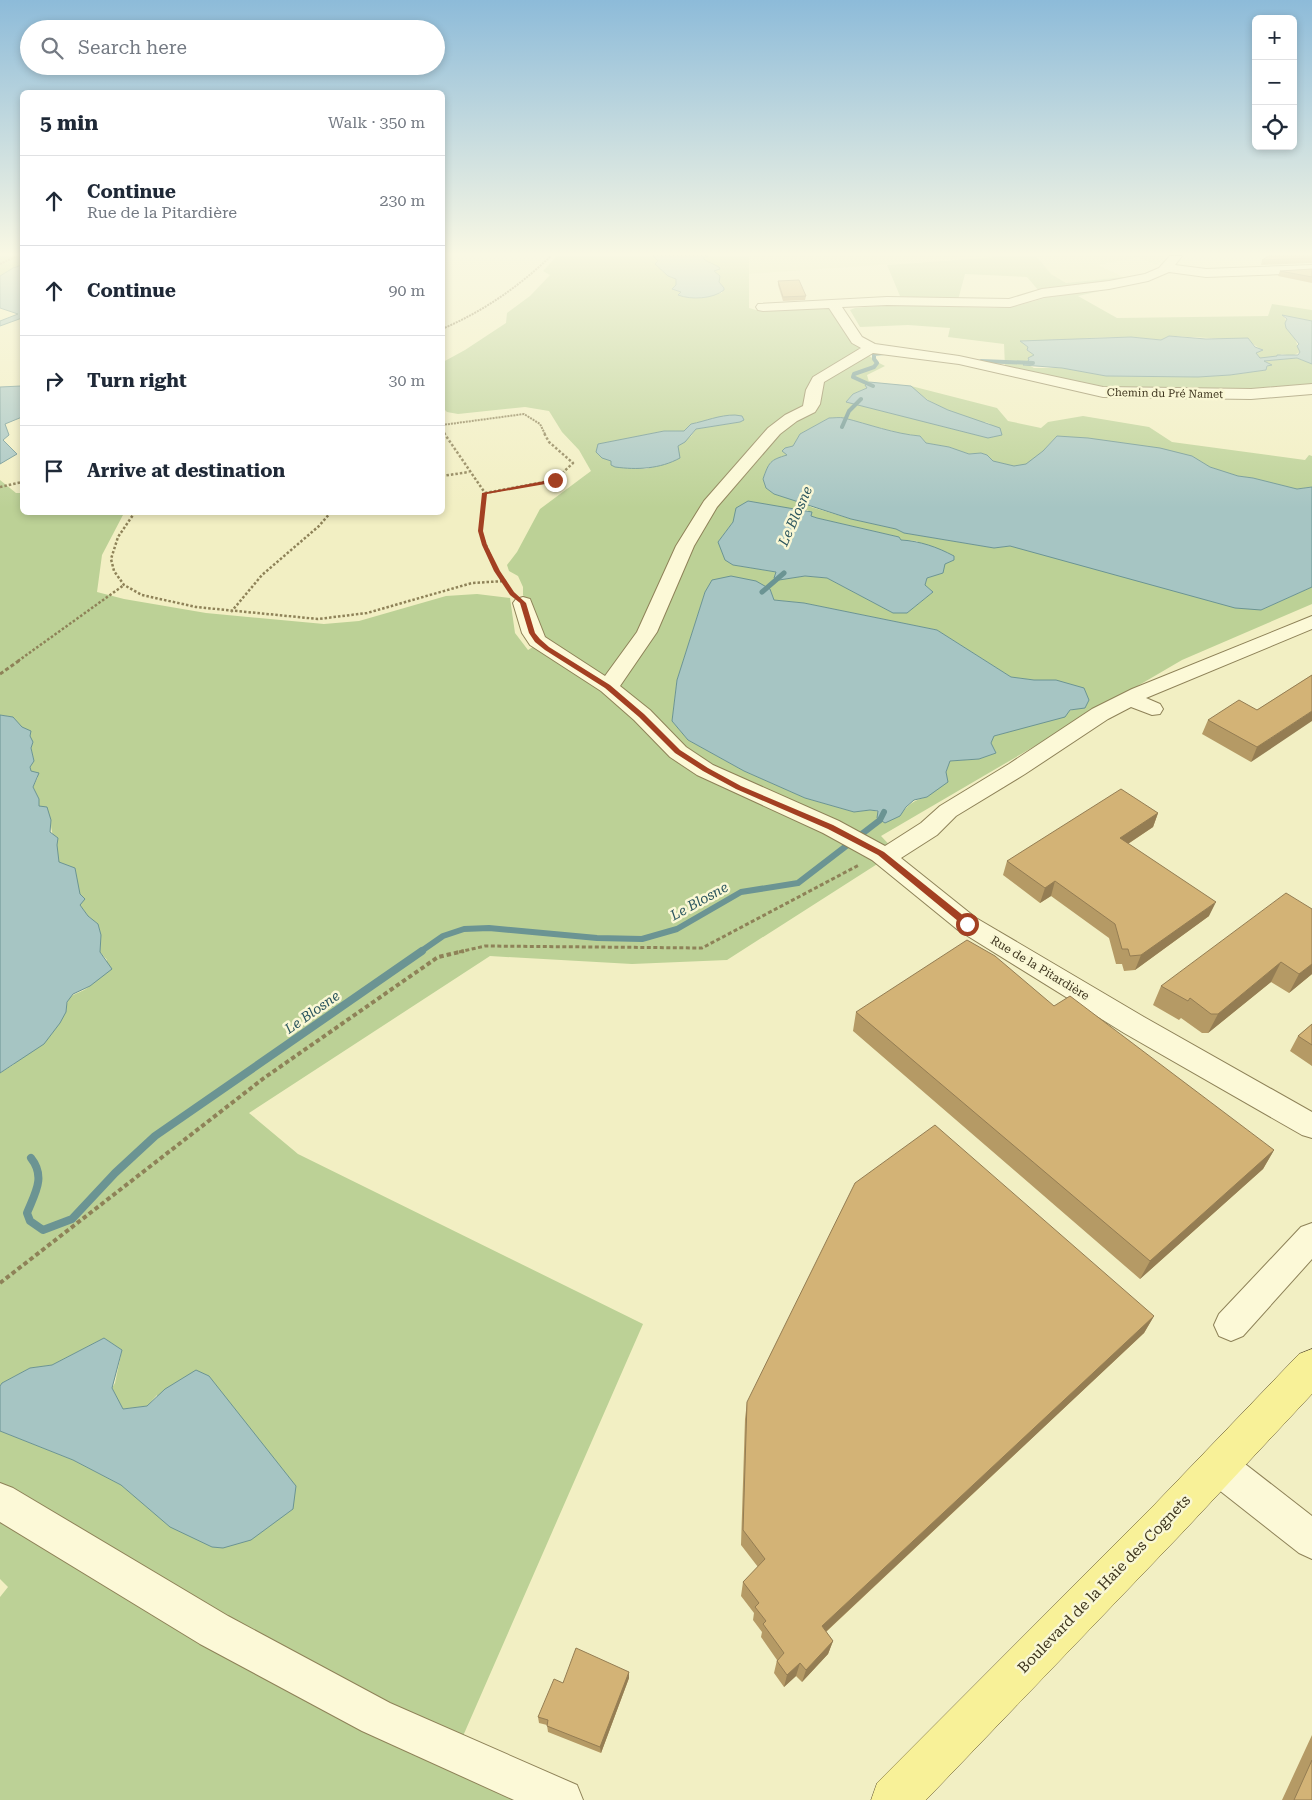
<!DOCTYPE html>
<meta charset="utf-8">
<style>
:root{--surface:#fff;--page:#f2f2f3;--text:#1f2937;--muted:#747a83;--line:#e0e1e3}
body{margin:0;font-family:"Roboto Serif",serif;background:var(--page);color:var(--text)}
.controls{position:absolute;right:15px;top:15px;display:grid;overflow:hidden;border-radius:8px;box-shadow:0 2px 8px #0003}
.controls button{width:45px;height:45px;display:grid;place-items:center;padding:0;border:0;border-bottom:1px solid var(--line);background:var(--surface);color:var(--text);font:25px sans-serif}
.stop{position:absolute;width:15px;height:15px;margin:-11px;border:4px solid #a34022;border-radius:50%;background:#fff}
.stop.end{background:#a34022;border-color:#fff;box-shadow:0 1px 5px #0008}
.list{margin:0;padding:0;list-style:none}
h2{display:flex;justify-content:space-between;align-items:center;height:65px;margin:0;padding:0 20px;font-size:21px}
h2 small{font-size:16px;font-weight:400;color:var(--muted)}
.list li{display:grid;grid-template-columns:32px 1fr auto;gap:15px;align-items:center;box-sizing:border-box;height:90px;padding:0 20px;border-top:1px solid var(--line)}
.list b{display:block;font-size:19px;white-space:nowrap}
.list p{margin:0;font-size:16px;white-space:nowrap;color:var(--muted)}
.list em{font-size:16px;font-style:normal;color:var(--muted)}
.icon{flex:none;width:28px;height:28px;fill:none;stroke:currentColor;stroke-width:2;stroke-linecap:round;stroke-linejoin:round}
.map{position:relative;flex:none;width:1312px;height:1800px;overflow:hidden}
.search{position:absolute;background:var(--surface);box-shadow:0 2px 8px #0003;left:20px;top:20px;width:425px;height:55px;display:flex;align-items:center;gap:12px;box-sizing:border-box;padding:0 18px;border-radius:28px;color:var(--muted);font-size:19px}
.panel{position:absolute;background:var(--surface);box-shadow:0 2px 8px #0003;left:20px;top:90px;width:425px;height:425px;border-radius:8px}
.map>svg:first-child{display:block}
.farmland{fill:#e4e8b0}
.green{fill:#bcd196;fill-rule:evenodd}
.water{fill:#a6c5c3;stroke:#6b9493}
.lines{fill:none;stroke-linecap:round;stroke-linejoin:round}
.stream-far3{stroke:#6b9493;stroke-width:4}
.stream-far2{stroke:#6b9493;stroke-width:5}
.stream-far1{stroke:#6b9493;stroke-width:6}
.stream{stroke:#6b9493;stroke-width:8}
.minor-casing{stroke:#8e8258;stroke-width:2}
.major-casing{stroke:#5c4e2c;stroke-width:1}
.path-far3{stroke:#8e8258;stroke-width:2;stroke-dasharray:2 1;stroke-linecap:butt}
.path-far2{stroke:#8e8258;stroke-width:2.5;stroke-dasharray:2.5 2;stroke-linecap:butt}
.path-far1{stroke:#8e8258;stroke-width:3;stroke-dasharray:4 2.5;stroke-linecap:butt}
.path{stroke:#8e8258;stroke-width:4;stroke-dasharray:4.5 3;stroke-linecap:butt}
.minor{fill:#fcf9d7;fill-rule:evenodd}
.major{fill:#f8f198;fill-rule:evenodd}
.wall{fill:#b59a65}
.shaded-wall{fill:#947d53}
.building{fill:#d3b376;stroke:#947d53}
.route{fill:#a34022}
.labels{text-anchor:middle;stroke-width:5;stroke-linejoin:round;paint-order:stroke}
.far-street-label{font-size:11px;fill:#3d341d;stroke:#f9f7d4}
.street-label{font-size:12px;fill:#3d341d;stroke:#f9f7d4}
.water-label{font-size:14px;font-style:italic;fill:#2b555e;stroke:#f9f7d4}
.near-street-label{font-size:15px;fill:#3d341d;stroke:#f9f7d4}
</style>
<div class="map">
<svg width="1312" height="1800" viewBox="0 0 1312 1800">
<rect width="100%" height="100%" fill="#f2efc3"/>
<!-- farmland -->
<path class="farmland" d="M 749,256 L 995,256 L 998,257 L 748,274 Z
M 1036,256 L 1166,256 L 1156,265 L 1138,257 L 1098,265 L 1123,277 L 1066,283 L 1051,274 Z"/>
<!-- green -->
<path class="green" d="M 0,256 L 22,256 L 22,265 L 0,276 Z
M 557,256 L 653,256 L 658,261 L 656,264 L 668,276 L 676,279 L 681,292 L 679,295 C 693,301 707,294 722,293 L 721,286 L 714,271 L 719,267 L 710,263 L 703,258 L 708,256 L 749,256 L 749,308 L 756,310 L 829,306 C 845,329 859,353 885,366 L 867,375 L 869,382 L 866,385 L 867,388 L 853,394 L 847,402 L 988,438 L 1001,435 C 998,431 994,427 990,424 C 986,421 980,423 975,421 C 953,411 928,405 911,386 L 997,408 L 1008,421 L 1041,428 L 1048,422 L 1083,416 L 1149,427 L 1172,442 L 1305,460 L 1309,455 L 1312,456 L 1312,487 L 1297,489 L 1253,478 L 1238,476 L 1210,467 L 1192,456 L 1057,436 L 1043,451 L 1026,465 L 1014,466 L 993,461 L 987,455 L 981,453 L 969,454 L 949,447 L 926,443 L 920,436 L 903,434 L 843,418 L 829,418 L 800,434 L 793,446 L 785,448 L 782,451 L 787,455 C 770,460 770,461 763,479 L 811,507 L 851,519 L 896,529 L 904,533 L 994,548 L 1010,546 L 1261,610 L 1312,587 L 1312,604 L 1182,660 L 881,836 L 896,852 L 727,960 L 632,964 L 490,956 L 249,1113 L 298,1154 L 643,1324 L 463,1736 L 515,1800 L 0,1800 L 0,1597 L 8,1587 L 0,1579 L 0,1431 L 73,1460 L 121,1485 L 163,1520 L 157,1395 L 147,1406 L 123,1409 L 112,1388 L 115,1383 L 122,1350 L 104,1338 L 52,1365 L 30,1368 L 2,1383 L 0,1386 L 0,1073 L 13,1065 L 66,1012 C 67,990 77,997 90,986 C 97,980 102,967 107,960 L 100,952 L 101,935 L 98,924 L 88,916 L 80,905 L 75,868 L 58,862 C 59,845 50,836 51,820 L 39,806 L 39,799 L 33,787 L 38,777 L 31,771 L 30,766 L 34,761 L 31,748 L 33,742 L 13,717 L 0,715 L 0,480 L 16,493 L 22,493 L 22,512 L 124,513 L 102,555 L 97,592 L 124,599 L 206,613 L 324,624 L 359,621 L 446,596 L 477,594 L 510,598 L 515,633 L 528,650 L 546,639 L 523,595 L 523,587 L 518,576 L 509,571 L 507,565 L 517,552 L 540,509 L 591,471 L 579,450 L 562,432 L 549,411 L 525,407 L 458,414 L 447,412 L 443,408 L 443,362 L 465,350 L 506,323 L 507,313 L 530,296 L 550,275 L 543,271 ZM 730,415 L 740,422 L 696,429 L 691,436 L 677,446 L 680,458 L 646,469 L 611,465 L 611,461 L 598,444 L 664,431 L 684,431 L 691,424 ZM 787,509 L 808,510 L 811,516 L 817,518 L 899,537 L 901,540 L 917,541 L 943,573 L 927,578 L 925,585 L 933,592 L 907,613 L 893,613 L 827,578 L 805,576 L 778,580 L 774,578 L 776,572 L 733,565 L 718,542 L 733,522 ZM 770,589 L 774,600 L 804,603 L 937,630 L 1011,677 L 1034,680 L 1056,680 L 1085,707 C 1054,713 1025,728 994,736 L 991,743 L 996,753 L 979,759 L 950,761 L 946,772 L 927,797 C 914,800 908,804 900,816 L 870,810 L 854,812 L 805,798 L 744,771 L 688,740 L 672,721 L 677,680 L 705,592 Z
M 995,256 L 1036,256 L 1051,274 L 1066,283 L 1123,277 L 1134,283 L 1078,296 L 1117,318 L 1268,316 L 1272,304 L 1312,310 L 1312,321 L 1283,316 C 1286,318 1299,347 1300,352 L 1292,356 L 1282,354 L 1273,358 L 1260,358 L 1256,353 L 1262,350 L 1250,342 L 1250,340 L 1169,336 L 1162,340 L 1131,337 L 1085,338 L 1083,340 L 1029,341 L 1025,344 L 1028,347 L 1027,350 L 1035,355 L 1025,363 L 1034,368 L 1062,368 L 1106,376 L 1198,377 L 1230,375 L 1266,370 L 1269,363 L 1263,361 L 1297,358 L 1312,364 L 1312,385 C 1250,390 1187,393 1125,389 C 1084,387 1045,375 1005,367 L 1004,344 L 948,337 L 950,328 L 908,325 L 860,327 L 850,310 L 855,308 L 890,305 L 994,308 L 1016,306 L 1045,298 L 1027,277 L 965,274 L 958,300 L 900,296 L 887,265 L 997,257 Z"/>
<!-- water -->
<path class="water" d="M 653,256 L 708,256 L 703,258 L 705,260 L 719,267 L 720,269 L 714,271 L 720,276 L 719,282 L 724,288 L 724,290 C 713,299 691,300 678,295 L 681,292 L 672,289 L 676,285 L 676,279 L 668,276 L 655,264 L 658,261 Z
M 22,265 L 22,318 L 0,326 L 0,321 L 18,314 L 0,308 L 0,276 L 13,268 Z
M 1282,315 L 1312,321 L 1312,364 L 1297,358 L 1264,361 L 1272,365 L 1267,366 L 1266,370 L 1230,375 L 1198,377 L 1106,376 L 1062,368 L 1023,365 L 1029,360 L 1028,358 L 1034,355 L 1027,350 L 1028,347 L 1020,341 L 1131,337 L 1161,340 L 1169,336 L 1206,339 L 1248,338 L 1255,347 L 1263,350 L 1256,353 L 1260,358 L 1277,356 L 1277,355 L 1298,355 L 1300,352 L 1297,346 L 1299,344 L 1286,328 L 1285,323 L 1287,319 Z
M 869,382 L 911,386 L 927,400 L 948,410 L 1000,428 L 1002,435 L 988,438 L 846,402 L 853,394 L 867,388 L 865,385 Z
M 21,386 L 22,417 L 5,424 L 9,435 L 3,440 L 17,454 L 0,464 L 0,387 Z
M 735,415 L 742,416 L 744,420 L 740,422 L 696,429 L 685,442 L 678,446 L 680,458 C 660,469 637,470 615,467 L 611,465 L 611,461 L 602,458 L 596,452 L 598,444 L 664,431 L 684,431 L 691,424 C 706,421 719,415 735,415 Z
M 829,418 C 834,418 840,417 844,418 C 868,424 895,434 920,436 L 926,443 L 949,447 L 969,454 L 981,453 L 987,455 L 993,461 L 1014,466 L 1026,464 L 1043,451 L 1057,436 L 1088,438 L 1160,448 L 1192,456 L 1210,467 L 1238,476 L 1253,478 L 1297,489 L 1312,487 L 1312,587 L 1261,610 L 1235,608 L 1010,546 L 994,548 L 904,533 L 896,529 L 851,519 L 774,494 L 766,488 L 763,479 C 769,462 770,460 787,455 L 782,451 L 785,448 L 793,446 L 800,434 Z
M 748,501 L 812,512 L 811,516 L 817,518 L 899,537 L 901,540 C 920,541 937,547 954,556 L 954,560 L 945,564 L 943,573 L 927,578 L 925,585 L 933,592 L 907,613 L 893,613 L 827,578 L 805,576 L 779,580 L 774,578 L 776,572 L 733,565 L 725,560 L 718,542 L 733,522 L 736,508 Z
M 731,576 L 756,581 L 770,589 L 774,600 L 804,603 L 937,630 L 1011,677 L 1034,680 L 1056,680 L 1084,688 L 1089,700 L 1085,708 L 1070,710 L 1065,717 L 994,736 L 991,743 L 996,753 L 979,759 L 950,761 L 946,772 L 948,782 L 927,797 L 914,800 L 906,807 L 900,816 L 885,823 L 877,818 L 878,811 L 870,810 L 854,812 L 805,798 L 744,771 L 688,740 L 672,721 L 677,680 L 705,592 L 712,580 Z
M 0,715 L 13,717 L 22,727 L 31,731 L 30,736 L 33,742 L 31,748 L 34,761 L 30,767 L 31,771 L 39,773 L 33,787 L 39,799 L 39,806 L 47,807 L 51,820 L 50,832 L 58,838 L 57,845 L 59,862 L 75,868 L 80,894 L 85,899 L 80,905 L 88,916 L 98,924 L 101,935 L 100,952 L 112,969 L 90,986 L 73,994 L 67,1002 L 66,1012 L 60,1023 L 44,1044 L 0,1073 Z
M 104,1338 L 122,1350 L 112,1388 L 123,1409 L 147,1406 L 165,1389 L 196,1370 L 209,1376 L 296,1486 L 293,1509 L 251,1540 L 223,1548 L 212,1547 L 170,1527 L 121,1485 L 73,1460 L 0,1431 L 0,1386 L 2,1383 L 30,1368 L 52,1365 Z"/>
<g class="lines">
<!-- stream-far3 -->
<path class="stream-far3" d="M 981,361 L 1033,363
M 873,386 L 853,377 L 854,374 L 874,367 L 877,363 L 874,359 L 874,354 L 884,353
M 842,427 L 849,411 L 861,399"/>
<!-- stream-far2 -->
<path class="stream-far2" d="M 762,592 L 784,573"/>
<!-- stream-far1 -->
<path class="stream-far1" d="M 420,952 L 443,936 L 464,929 L 489,928 L 597,938 L 642,939 L 677,929 L 741,892 L 798,883 L 880,820 L 884,812"/>
<!-- stream -->
<path class="stream" d="M 31,1158 C 46,1177 35,1193 27,1213 L 30,1221 L 43,1230 L 72,1219 L 115,1173 L 155,1136 L 422,951"/>
<defs>
<path id="minor" d="M 1170,256 L 1182,256 L 1175,265 L 1206,269 L 1312,265 L 1312,273 L 1206,277 L 1169,272 L 1148,281 L 1109,289 L 1044,297 L 1010,307 L 887,305 L 842,307 L 862,337 L 875,344 L 959,356 L 1103,387 L 1251,389 L 1312,384 L 1312,394 L 1251,399 L 1103,397 L 959,364 L 873,353 L 824,382 L 820,404 L 815,412 L 797,421 L 780,434 L 717,507 L 694,546 L 657,632 L 620,686 L 650,710 L 686,747 L 713,765 L 839,821 L 885,846 L 921,823 L 940,806 L 1009,764 L 1092,709 L 1132,689 L 1312,616 L 1312,629 L 1146,698 L 1160,704 L 1163,709 L 1160,714 L 1152,715 L 1131,707 L 1108,719 L 1025,774 L 956,816 L 937,835 L 901,858 L 976,918 L 1144,1017 L 1312,1112 L 1312,1138 L 1302,1135 L 1124,1033 L 958,930 L 872,860 L 823,833 L 697,775 L 670,757 L 634,720 L 601,691 L 530,645 L 522,633 L 513,603 L 516,599 L 523,597 L 530,599 L 545,637 L 605,676 L 637,632 L 676,546 L 704,501 L 768,428 L 785,415 L 803,406 L 806,390 L 813,377 L 861,348 L 852,343 L 829,308 L 763,311 L 758,310 L 756,307 L 758,304 L 887,297 L 1009,299 L 1042,289 L 1109,281 L 1145,274 L 1159,268 Z
M 1312,1223 L 1312,1259 L 1243,1336 L 1231,1341 L 1219,1336 L 1214,1325 L 1219,1314 L 1301,1227 Z
M 1218,1448 L 1231,1453 L 1312,1516 L 1312,1559 L 1299,1553 L 1205,1479 L 1200,1466 L 1205,1453 Z
M 0,1483 L 13,1488 L 228,1616 L 390,1703 L 577,1785 L 583,1800 L 514,1800 L 362,1731 L 200,1644 L 0,1522 Z"/>
<path id="major" d="M 1312,1349 L 1312,1394 L 1183,1532 L 926,1800 L 871,1800 L 877,1783 L 1155,1504 L 1299,1354 Z"/>
</defs>
<!-- minor casing -->
<use href="#minor" class="minor-casing"/>
<!-- major casing -->
<use href="#major" class="major-casing"/>
<!-- path-far3 -->
<path class="path-far3" d="M 0,264 L 17,256
M 442,329 C 484,311 518,287 551,256
M 442,425 L 524,414 L 540,424 L 545,434
M 442,430 L 445,434"/>
<!-- path-far2 -->
<path class="path-far2" d="M 444,433 L 485,493 L 480,531 L 497,571 L 505,581
M 442,476 L 469,472
M 0,487 L 22,482
M 485,493 L 555,480 L 573,463 L 549,442 L 544,433
M 135,512 L 118,537 L 111,559 L 114,571 L 124,585 L 142,595 L 196,607 L 318,619 L 367,613 L 472,583 L 505,581 L 511,592
M 231,612 L 262,575 L 319,526 L 331,512
M 18,661 L 124,585"/>
<!-- path-far1 -->
<path class="path-far1" d="M 0,674 L 20,660
M 459,952 L 485,946 L 702,948 L 859,865"/>
<!-- path -->
<path class="path" d="M 0,1283 L 264,1078 L 438,957 L 464,951"/>
<!-- minor -->
<use href="#minor" class="minor"/>
<!-- major -->
<use href="#major" class="major"/>
</g>
<!-- wall -->
<path class="wall" d="M 1312,256 L 1312,263 L 1261,265 L 1262,260 Z
M 1312,269 L 1312,283 L 1278,276 L 1280,271 Z
M 778,281 L 806,296 L 805,300 L 783,301 L 778,285 Z
M 1312,675 L 1251,762 L 1202,734 L 1208,720 L 1257,710 Z
M 1158,813 L 1153,827 L 1128,844 L 1209,916 L 1135,970 L 1124,971 L 1122,964 L 1116,964 L 1109,938 L 1051,896 L 1040,903 L 1003,875 L 1007,861 Z
M 1312,909 L 1312,974 L 1289,993 L 1271,982 L 1208,1033 L 1202,1033 L 1181,1018 L 1179,1020 L 1153,1005 L 1161,986 Z
M 1054,1006 L 1274,1150 L 1263,1169 L 1140,1279 L 853,1031 L 856,1012 Z
M 1312,1024 L 1312,1066 L 1290,1051 L 1298,1036 Z
M 1154,1316 L 1144,1333 L 826,1632 L 833,1641 L 828,1654 L 802,1682 L 796,1676 L 784,1687 L 774,1673 L 777,1660 L 761,1637 L 762,1632 L 753,1620 L 754,1613 L 741,1596 L 743,1582 L 758,1567 L 741,1545 L 745,1419 L 747,1402 Z
M 629,1672 L 629,1678 L 601,1753 L 548,1732 L 547,1725 L 539,1723 L 538,1717 L 563,1683 Z
M 1312,1735 L 1312,1800 L 1282,1800 Z"/>
<!-- shaded-wall -->
<path class="shaded-wall" d="M 1312,711 L 1312,721 L 1251,762 L 1257,747 Z
M 1158,813 L 1153,827 L 1114,853 L 1120,838 Z
M 1055,881 L 1051,896 L 1040,903 L 1045,888 Z
M 1216,902 L 1209,916 L 1135,970 L 1141,955 Z
M 1281,962 L 1271,982 L 1208,1033 L 1218,1014 Z
M 1312,964 L 1312,974 L 1289,993 L 1299,974 Z
M 1274,1150 L 1263,1169 L 1140,1279 L 1150,1261 Z
M 1154,1316 L 1144,1333 L 818,1639 L 822,1626 Z
M 833,1641 L 828,1654 L 802,1682 L 806,1670 Z
M 800,1663 L 796,1676 L 784,1687 L 787,1675 Z
M 629,1672 L 629,1678 L 601,1753 L 600,1747 Z"/>
<!-- building -->
<path class="building" d="M 1269,256 L 1312,256 L 1312,258 L 1262,260 Z
M 1312,269 L 1312,277 L 1280,271 Z
M 799,280 L 806,296 L 783,297 L 778,281 Z
M 1312,675 L 1312,711 L 1257,747 L 1208,720 L 1239,700 L 1257,710 Z
M 1121,789 L 1158,813 L 1120,838 L 1216,902 L 1141,955 L 1130,956 L 1128,949 L 1122,949 L 1115,924 L 1055,881 L 1045,888 L 1007,861 Z
M 1286,893 L 1312,909 L 1312,964 L 1299,974 L 1281,962 L 1218,1014 L 1211,1014 L 1190,998 L 1188,1001 L 1161,986 Z
M 967,940 L 995,956 L 1054,1006 L 1070,996 L 1274,1150 L 1150,1261 L 856,1012 Z
M 1312,1024 L 1312,1045 L 1298,1036 Z
M 935,1125 L 1154,1316 L 822,1626 L 833,1641 L 806,1670 L 800,1663 L 787,1675 L 777,1661 L 784,1653 L 763,1624 L 766,1621 L 755,1607 L 759,1603 L 743,1582 L 765,1559 L 743,1530 L 747,1402 L 855,1183 Z
M 576,1648 L 629,1672 L 600,1747 L 547,1726 L 548,1720 L 538,1717 L 554,1679 L 563,1683 Z
M 1312,1760 L 1312,1800 L 1294,1800 Z"/>
<!-- sky -->
<linearGradient id="sky" x2="0" y2="1"><stop stop-color="#8dbbd9"/><stop offset="0.5" stop-color="#f9f8e4"/><stop offset="1" stop-color="#f9f8e4" stop-opacity="0"/></linearGradient>
<rect width="1312" height="508" fill="url(#sky)"/>
<!-- route -->
<path class="route" d="M 555,479 L 557,482 L 487,494 L 483,531 L 487,545 L 500,571 L 514,592 L 526,603 L 535,633 L 540,639 L 549,647 L 610,685 L 644,714 L 680,750 L 708,768 L 741,786 L 833,825 L 884,852 L 970,921 L 970,926 L 964,926 L 878,855 L 828,829 L 736,789 L 703,771 L 675,753 L 639,717 L 605,688 L 545,650 L 535,642 L 529,633 L 520,603 L 510,595 L 494,571 L 482,545 L 478,531 L 482,493 Z"/>
<g class="labels">
<!-- far-street labels -->
<g class="far-street-label">
<text transform="translate(1165 393) rotate(1)" y="4">Chemin du Pré Namet</text>
</g>
<!-- street labels -->
<g class="street-label">
<text transform="translate(1040 968) rotate(31)" y="4">Rue de la Pitardière</text>
</g>
<!-- water labels -->
<g class="water-label">
<text transform="translate(795 516) rotate(-66)" y="5">Le Blosne</text>
<text transform="translate(699 901) rotate(-29)" y="5">Le Blosne</text>
<text transform="translate(312 1012) rotate(-35)" y="5">Le Blosne</text>
</g>
<!-- near-street labels -->
<g class="near-street-label">
<text transform="translate(1104 1584) rotate(-46)" y="5">Boulevard de la Haie des Cognets</text>
</g>
</g>
</svg>
<div class="controls">
<button>+</button>
<button>−</button>
<button><svg class="icon" aria-label="locate" viewBox="0 0 24 24"><circle cx="12" cy="12" r="6"/><path d="M12 2v4M12 18v4M2 12h4M18 12h4"/></svg></button>
</div>
<div class="stop" style="left:967px;top:924px"></div>
<div class="stop end" style="left:555px;top:480px"></div>
<div class="search"><svg class="icon" aria-label="search" viewBox="0 0 24 24"><circle cx="10" cy="10" r="6"/><path d="M15 15l6 6"/></svg>Search here</div>
<section class="panel">
<h2>5 min<small>Walk · 350 m</small></h2>
<ul class="list">
<li><svg class="icon" aria-label="ahead" viewBox="0 0 24 24"><path d="M12 20V5M6 11l6-6 6 6"/></svg><div><b>Continue</b><p>Rue de la Pitardière</p></div><em>230 m</em></li>
<li><svg class="icon" aria-label="ahead" viewBox="0 0 24 24"><path d="M12 20V5M6 11l6-6 6 6"/></svg><div><b>Continue</b></div><em>90 m</em></li>
<li><svg class="icon" aria-label="right" viewBox="0 0 24 24"><path d="M7 20v-9h11M14 6l5 5-5 5"/></svg><div><b>Turn right</b></div><em>30 m</em></li>
<li><svg class="icon" aria-label="arrive" viewBox="0 0 24 24"><path d="M6 21V4h12l-3 4 3 4H6"/></svg><div><b>Arrive at destination</b></div></li>
</ul>
</section>
</div>
